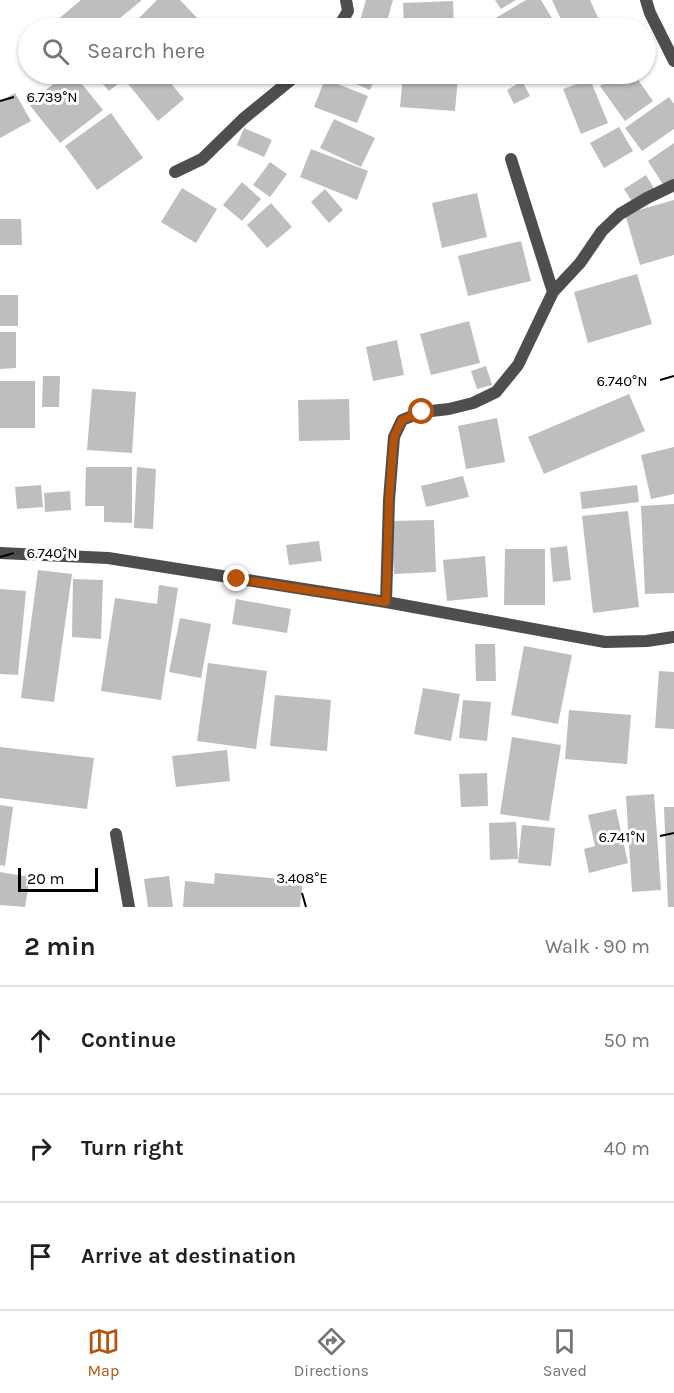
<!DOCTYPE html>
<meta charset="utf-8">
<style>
:root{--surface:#fff;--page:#f6f6f6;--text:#202124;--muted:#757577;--line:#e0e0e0;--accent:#b45309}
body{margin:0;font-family:Karla,sans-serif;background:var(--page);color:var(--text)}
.scale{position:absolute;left:18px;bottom:15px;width:80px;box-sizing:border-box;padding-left:6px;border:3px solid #000;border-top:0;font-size:16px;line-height:21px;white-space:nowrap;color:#000;-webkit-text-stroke:4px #fff;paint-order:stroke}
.stop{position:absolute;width:18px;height:18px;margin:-14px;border:4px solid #b45309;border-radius:50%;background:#fff}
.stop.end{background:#b45309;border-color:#fff;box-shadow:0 2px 6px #0008}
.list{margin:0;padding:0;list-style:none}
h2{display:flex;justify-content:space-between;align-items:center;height:78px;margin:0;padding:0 24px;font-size:26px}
h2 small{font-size:20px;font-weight:400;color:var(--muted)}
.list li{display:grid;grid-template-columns:39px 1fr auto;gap:18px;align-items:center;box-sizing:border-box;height:108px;padding:0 24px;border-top:2px solid var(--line)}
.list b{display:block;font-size:22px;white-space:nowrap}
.list em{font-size:20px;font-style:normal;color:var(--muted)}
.icon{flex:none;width:33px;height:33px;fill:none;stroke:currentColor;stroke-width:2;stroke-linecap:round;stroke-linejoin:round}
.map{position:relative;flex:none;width:674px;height:907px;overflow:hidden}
.search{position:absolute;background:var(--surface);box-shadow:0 2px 4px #0004;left:18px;right:18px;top:18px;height:66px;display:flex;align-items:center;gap:15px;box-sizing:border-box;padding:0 21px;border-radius:33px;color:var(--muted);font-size:22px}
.sheet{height:402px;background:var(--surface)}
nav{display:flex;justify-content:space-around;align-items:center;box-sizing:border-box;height:84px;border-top:2px solid var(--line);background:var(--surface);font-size:16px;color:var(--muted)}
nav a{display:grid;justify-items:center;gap:3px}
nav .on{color:var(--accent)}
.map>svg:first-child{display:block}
.building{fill:#bebebe}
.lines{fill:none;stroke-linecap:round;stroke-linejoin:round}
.street{stroke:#4e4e4e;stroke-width:12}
.route{stroke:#b45309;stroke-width:8}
.ticks{fill:none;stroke:#000;stroke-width:2}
.ticks-label{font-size:15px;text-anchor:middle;fill:#000;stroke:#fff;stroke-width:6;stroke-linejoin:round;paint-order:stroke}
</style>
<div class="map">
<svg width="674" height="907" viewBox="0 0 674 907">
<rect width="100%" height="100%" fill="#fff"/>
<!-- building -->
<path class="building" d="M 81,0 L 142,0 L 108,28 L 52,28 L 50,26 Z
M 157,0 L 180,0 L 202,23 L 197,28 L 131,28 L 130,27 Z
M 366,0 L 393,0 L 385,28 L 377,28 L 359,24 Z
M 495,0 L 516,0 L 501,9 Z
M 526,0 L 541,0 L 553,20 L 538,28 L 500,28 L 494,19 Z
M 552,0 L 590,0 L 600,22 L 586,28 L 565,28 Z
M 453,1 L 454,28 L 404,28 L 403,3 Z
M 67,74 L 74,74 L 103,110 L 60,143 L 28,103 Z
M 94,74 L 127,74 L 121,78 L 123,80 L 109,91 Z
M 133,74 L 163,74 L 184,99 L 158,121 L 125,80 Z
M 332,74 L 377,74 L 370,90 Z
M 403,74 L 458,77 L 455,111 L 400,107 Z
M 544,74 L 559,74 L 547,79 Z
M 618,74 L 634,74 L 653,101 L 625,121 L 600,86 Z
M 325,79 L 368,96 L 357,123 L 314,107 Z
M 590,79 L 608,123 L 581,134 L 563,89 Z
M 522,81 L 530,96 L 514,104 L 507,90 Z
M 15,93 L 31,121 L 0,138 L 0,101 Z
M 669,97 L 674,104 L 674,129 L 642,151 L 625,128 Z
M 111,113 L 143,158 L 97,190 L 65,146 Z
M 334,119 L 375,138 L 361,167 L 320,148 Z
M 619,127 L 633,151 L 604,168 L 590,143 Z
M 244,128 L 272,140 L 264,157 L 237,145 Z
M 674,143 L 674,179 L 664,186 L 648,161 Z
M 311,149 L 368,171 L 357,200 L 300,177 Z
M 270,162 L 287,174 L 270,197 L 253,185 Z
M 646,175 L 655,190 L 633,203 L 624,189 Z
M 242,182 L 261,199 L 242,221 L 223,205 Z
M 182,188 L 217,209 L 196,243 L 161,222 Z
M 325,189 L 343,210 L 329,223 L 311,202 Z
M 477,193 L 487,237 L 442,248 L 432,203 Z
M 674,200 L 674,255 L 640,265 L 625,214 Z
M 271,203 L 292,227 L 267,248 L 247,225 Z
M 0,219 L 21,219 L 22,245 L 0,245 Z
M 521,241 L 531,281 L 468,296 L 458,256 Z
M 637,274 L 652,324 L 588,343 L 574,292 Z
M 0,295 L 18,295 L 18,326 L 0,326 Z
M 469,321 L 480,363 L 431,375 L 420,334 Z
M 0,332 L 16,332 L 16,368 L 0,369 Z
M 397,340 L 404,375 L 373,381 L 366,347 Z
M 486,366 L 492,385 L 477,389 L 471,371 Z
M 43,376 L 60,376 L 59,407 L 42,407 Z
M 0,381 L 35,381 L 35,428 L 0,428 Z
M 92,389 L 136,392 L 132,453 L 87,450 Z
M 629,394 L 645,431 L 544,474 L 528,437 Z
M 349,399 L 350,440 L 299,441 L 298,400 Z
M 497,418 L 505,462 L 466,469 L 458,426 Z
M 674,447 L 674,494 L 651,499 L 641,455 Z
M 86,467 L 132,467 L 132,523 L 104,522 L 104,506 L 85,506 Z
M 137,467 L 156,469 L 153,529 L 134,528 Z
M 463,476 L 469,497 L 426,507 L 421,486 Z
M 41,485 L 43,507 L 17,509 L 15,487 Z
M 637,485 L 639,502 L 582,509 L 580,492 Z
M 70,491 L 71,510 L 45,512 L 44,493 Z
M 674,504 L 674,593 L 645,594 L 641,506 Z
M 628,511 L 639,607 L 593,613 L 582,516 Z
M 434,520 L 436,572 L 394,574 L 391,521 Z
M 319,541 L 322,561 L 289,565 L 286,545 Z
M 567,546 L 571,580 L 553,582 L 550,548 Z
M 505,549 L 545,549 L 545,605 L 504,605 Z
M 485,556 L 488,597 L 447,601 L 443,560 Z
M 38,570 L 72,574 L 54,702 L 21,698 Z
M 73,579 L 103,580 L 101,639 L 72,637 Z
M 159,585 L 178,588 L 161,700 L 101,691 L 115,598 L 157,604 Z
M 0,589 L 26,591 L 18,675 L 0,674 Z
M 236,599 L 291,609 L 287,633 L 232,624 Z
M 180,618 L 211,624 L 201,678 L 169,672 Z
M 475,644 L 495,644 L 496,681 L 476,681 Z
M 524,646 L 572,655 L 558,724 L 511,715 Z
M 208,663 L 267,671 L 256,749 L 197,741 Z
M 659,671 L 674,672 L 674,729 L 655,728 Z
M 423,688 L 460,694 L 451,741 L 414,734 Z
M 275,695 L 331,700 L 327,751 L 270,746 Z
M 463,700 L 491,702 L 487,741 L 459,738 Z
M 569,710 L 631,715 L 627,764 L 565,759 Z
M 512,737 L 561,745 L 549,821 L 500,814 Z
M 0,747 L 94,758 L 87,809 L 0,798 Z
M 227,750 L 230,781 L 176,787 L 172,756 Z
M 487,773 L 488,806 L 461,807 L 459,774 Z
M 654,794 L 661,890 L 632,892 L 626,796 Z
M 0,805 L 13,807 L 5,866 L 0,865 Z
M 664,807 L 674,807 L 674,907 L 668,907 Z
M 616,809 L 628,863 L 589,873 L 584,849 L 595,846 L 588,815 Z
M 516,822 L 518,859 L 490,860 L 489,823 Z
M 522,825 L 555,828 L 551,866 L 518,863 Z
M 0,872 L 30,877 L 25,907 L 0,905 Z
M 215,873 L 303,881 L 300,907 L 183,907 L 185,881 L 214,884 Z
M 169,876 L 173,907 L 148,907 L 144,879 Z"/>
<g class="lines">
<!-- street -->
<path class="street" d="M 646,0 L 650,13 L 674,61
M 338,28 L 348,11 L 346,0
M 511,159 L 553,292
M 175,172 L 202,159 L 243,119 L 298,74
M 0,553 L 108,558 L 386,602 L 605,642 L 647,641 L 674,637
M 386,602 L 389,500 L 394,437 L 402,420 L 422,412 L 449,409 L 473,403 L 496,392 L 518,365 L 553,292 L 580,263 L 602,231 L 620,214 L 647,198 L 674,185
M 116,834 L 129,907"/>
</g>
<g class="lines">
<!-- route -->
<path class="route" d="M 237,579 L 386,602 L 389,500 L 394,437 L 402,420 L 422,412"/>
</g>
<!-- ticks -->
<path class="ticks" d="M 0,101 L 14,97M 660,380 L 674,376M 0,557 L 14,553M 660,836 L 674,833M 302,893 L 306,907"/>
<g class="ticks-label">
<text x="52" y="102">6.739°N</text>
<text x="622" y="386">6.740°N</text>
<text x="52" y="558">6.740°N</text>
<text x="622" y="842">6.741°N</text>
<text x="302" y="883">3.408°E</text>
</g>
</svg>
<div class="scale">20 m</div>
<div class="stop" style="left:422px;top:412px"></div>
<div class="stop end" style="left:237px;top:579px"></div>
<div class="search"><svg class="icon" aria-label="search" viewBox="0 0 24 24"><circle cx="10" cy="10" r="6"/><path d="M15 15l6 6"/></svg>Search here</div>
</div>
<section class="sheet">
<h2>2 min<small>Walk · 90 m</small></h2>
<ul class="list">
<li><svg class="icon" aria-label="ahead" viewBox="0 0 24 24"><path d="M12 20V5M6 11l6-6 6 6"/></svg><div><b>Continue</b></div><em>50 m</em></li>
<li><svg class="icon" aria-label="right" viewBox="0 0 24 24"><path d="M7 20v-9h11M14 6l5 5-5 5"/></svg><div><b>Turn right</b></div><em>40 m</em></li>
<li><svg class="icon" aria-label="arrive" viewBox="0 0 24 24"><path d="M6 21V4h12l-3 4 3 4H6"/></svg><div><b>Arrive at destination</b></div></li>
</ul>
</section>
<nav>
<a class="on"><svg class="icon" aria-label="map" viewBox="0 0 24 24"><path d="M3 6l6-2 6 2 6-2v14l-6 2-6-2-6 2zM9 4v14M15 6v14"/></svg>Map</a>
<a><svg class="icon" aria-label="directions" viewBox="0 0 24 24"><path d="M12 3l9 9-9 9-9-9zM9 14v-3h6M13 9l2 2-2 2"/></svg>Directions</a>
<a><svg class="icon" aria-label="saved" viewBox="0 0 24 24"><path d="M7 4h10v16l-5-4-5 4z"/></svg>Saved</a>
</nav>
